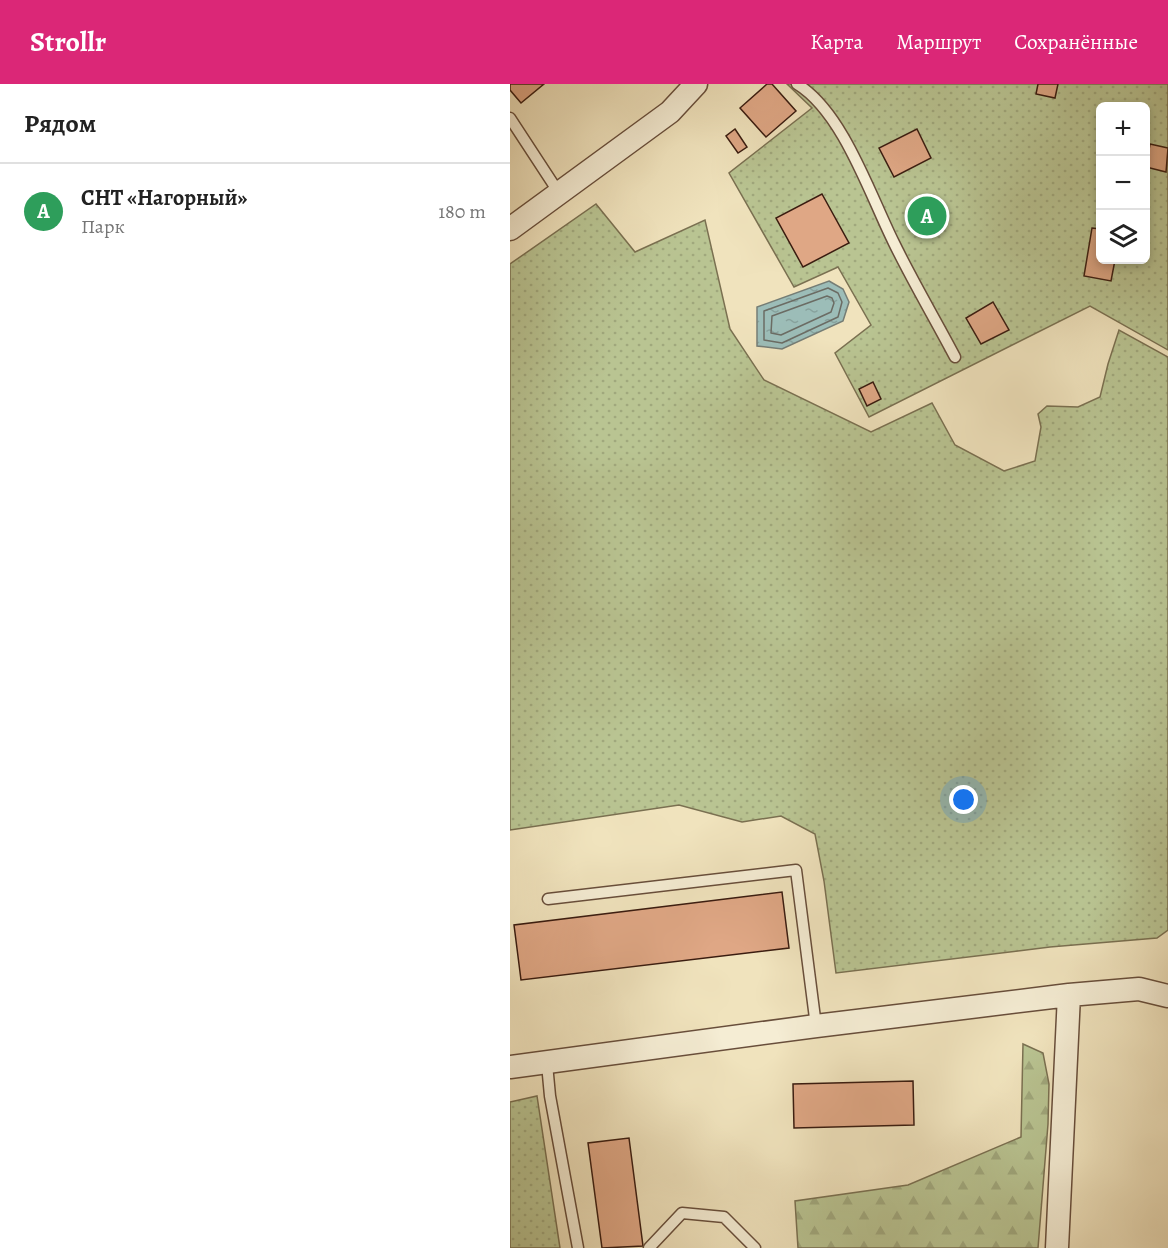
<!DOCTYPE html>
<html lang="ru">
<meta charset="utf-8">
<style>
:root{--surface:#fff;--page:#f6f6f6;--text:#222;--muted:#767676;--line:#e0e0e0;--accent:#db2777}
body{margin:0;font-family:Alegreya,serif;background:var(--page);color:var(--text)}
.controls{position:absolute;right:18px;top:18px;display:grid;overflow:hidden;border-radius:9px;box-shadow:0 3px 9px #0003}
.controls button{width:54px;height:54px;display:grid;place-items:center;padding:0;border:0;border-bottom:2px solid var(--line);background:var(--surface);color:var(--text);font:30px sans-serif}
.you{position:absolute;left:454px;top:716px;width:21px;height:21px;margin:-15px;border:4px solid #fff;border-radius:50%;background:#1a73e8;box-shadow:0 0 0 9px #1a73e833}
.badge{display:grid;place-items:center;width:39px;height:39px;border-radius:50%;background:var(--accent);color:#fff;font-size:20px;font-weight:700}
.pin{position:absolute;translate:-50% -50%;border:3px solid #fff;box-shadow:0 2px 6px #0006}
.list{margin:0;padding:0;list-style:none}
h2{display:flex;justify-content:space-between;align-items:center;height:78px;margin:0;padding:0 24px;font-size:26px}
h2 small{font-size:20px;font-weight:400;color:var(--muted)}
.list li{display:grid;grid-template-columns:39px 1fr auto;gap:18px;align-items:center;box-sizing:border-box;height:96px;padding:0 24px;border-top:2px solid var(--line)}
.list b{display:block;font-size:22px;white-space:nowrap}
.list p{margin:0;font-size:20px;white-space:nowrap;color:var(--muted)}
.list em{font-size:20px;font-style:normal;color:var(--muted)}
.icon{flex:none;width:33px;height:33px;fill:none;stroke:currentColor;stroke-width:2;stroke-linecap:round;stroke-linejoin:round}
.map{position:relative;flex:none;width:658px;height:1164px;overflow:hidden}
header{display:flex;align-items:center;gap:36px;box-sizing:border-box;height:84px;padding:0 30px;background:var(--accent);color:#fff}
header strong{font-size:28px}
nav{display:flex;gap:33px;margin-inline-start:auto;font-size:21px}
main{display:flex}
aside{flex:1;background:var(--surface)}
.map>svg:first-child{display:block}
.grass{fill:url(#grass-dots);stroke:#7a7051;stroke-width:1.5;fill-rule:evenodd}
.forest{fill:url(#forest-firs);stroke:#7a7051;stroke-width:1.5}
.water{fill:url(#water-ripples);stroke:#757d75;stroke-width:1.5}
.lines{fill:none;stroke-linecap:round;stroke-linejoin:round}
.shore{stroke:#6b6c64;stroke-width:1.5}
.building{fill:#dfa785;stroke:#3a1c10;stroke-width:1.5}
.lane-casing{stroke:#684e3b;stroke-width:13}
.street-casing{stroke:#684e3b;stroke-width:25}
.lane{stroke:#f5edd4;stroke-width:10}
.street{stroke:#f5edd4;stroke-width:22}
</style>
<header>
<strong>Strollr</strong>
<nav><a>Карта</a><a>Маршрут</a><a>Сохранённые</a></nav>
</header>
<main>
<aside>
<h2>Рядом<small></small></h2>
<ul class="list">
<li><span class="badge" style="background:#2e9e5b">A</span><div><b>СНТ «Нагорный»</b><p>Парк</p></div><em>180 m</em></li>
</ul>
</aside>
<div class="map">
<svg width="658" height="1164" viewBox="0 0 658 1164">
<defs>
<pattern id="grass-dots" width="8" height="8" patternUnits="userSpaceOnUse" patternTransform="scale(1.5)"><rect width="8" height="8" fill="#b9c492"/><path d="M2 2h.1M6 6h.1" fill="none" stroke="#a0a87d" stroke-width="1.8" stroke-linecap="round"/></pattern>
<pattern id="forest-firs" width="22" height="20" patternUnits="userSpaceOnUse" patternTransform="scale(1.5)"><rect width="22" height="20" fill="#b9c492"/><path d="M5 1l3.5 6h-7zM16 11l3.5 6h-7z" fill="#a0a87d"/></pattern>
<pattern id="water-ripples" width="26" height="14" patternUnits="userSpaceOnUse" patternTransform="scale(1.5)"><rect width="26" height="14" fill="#9cbdb8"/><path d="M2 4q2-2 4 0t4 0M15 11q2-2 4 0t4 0" fill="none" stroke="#87a29d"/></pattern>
</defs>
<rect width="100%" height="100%" fill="#f0e3bd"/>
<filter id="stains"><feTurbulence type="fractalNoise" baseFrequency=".00333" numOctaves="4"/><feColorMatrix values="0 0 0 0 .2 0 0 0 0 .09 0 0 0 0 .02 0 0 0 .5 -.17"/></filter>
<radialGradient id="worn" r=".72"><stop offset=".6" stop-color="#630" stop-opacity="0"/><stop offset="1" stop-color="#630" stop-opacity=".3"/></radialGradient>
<!-- grass -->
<path class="grass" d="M 277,0 L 658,0 L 658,266 L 580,222 L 359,333 L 325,269 L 361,241 L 328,183 L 284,203 L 219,89 L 302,24 ZM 590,22 L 636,22 L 636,176 L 590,176 Z
M 86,120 L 125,168 L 195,136 L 220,245 L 254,296 L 361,348 L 422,319 L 445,361 L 494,387 L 525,377 L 531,343 L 528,330 L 537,322 L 568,323 L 590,313 L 598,280 L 609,246 L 658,273 L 658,846 L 647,854 L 540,863 L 326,889 L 314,797 L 305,750 L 271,732 L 232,738 L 169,721 L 0,746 L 0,180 Z
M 27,1012 L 50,1164 L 0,1164 L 0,1018 Z"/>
<!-- forest -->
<path class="forest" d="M 513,960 L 533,969 L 539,1000 L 538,1040 L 528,1164 L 288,1164 L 285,1117 L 398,1101 L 511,1053 Z"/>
<!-- water -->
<path class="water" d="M 319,197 L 333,205 L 339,218 L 333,237 L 272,265 L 247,262 L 247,223 Z"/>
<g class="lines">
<!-- shore -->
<path class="shore" d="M 318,204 L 328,209 L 332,218 L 328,233 L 272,259 L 254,256 L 254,227 Z
M 317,212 L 322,214 L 324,219 L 321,228 L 271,251 L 261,249 L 262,232 Z"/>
</g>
<!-- building -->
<path class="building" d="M 0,0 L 34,0 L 11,19 L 0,6 Z
M 257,0 L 262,0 L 286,27 L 256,53 L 230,24 Z
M 528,0 L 548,0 L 545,14 L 526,10 Z
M 225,45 L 237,63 L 228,69 L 216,52 Z
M 407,45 L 421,74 L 384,93 L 369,64 Z
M 640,60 L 658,64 L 656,88 L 636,83 Z
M 312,110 L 339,159 L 293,183 L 266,134 Z
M 582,144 L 590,145 L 590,176 L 605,176 L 601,197 L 574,192 Z
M 483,218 L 499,246 L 471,260 L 456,234 Z
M 363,298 L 371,315 L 357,322 L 349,305 Z
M 272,808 L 279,864 L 11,896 L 4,841 Z
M 403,997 L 404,1041 L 284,1044 L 283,1000 Z
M 119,1054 L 133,1162 L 92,1164 L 78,1059 Z"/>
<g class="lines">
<defs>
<path id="lane" d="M 287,0 C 333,28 360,111 384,159 C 403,198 425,235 445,273
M 0,34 L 49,109
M 38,815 L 286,786 L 306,942
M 37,980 L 40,1012 L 68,1164
M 139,1164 L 172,1129 L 214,1133 L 245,1164"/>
<path id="street" d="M 0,145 L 160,28 L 186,0
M 0,983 L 306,942 L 559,911 L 629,905 L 658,912
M 547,1164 L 559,911"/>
</defs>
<!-- lane casing -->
<use href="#lane" class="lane-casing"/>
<!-- street casing -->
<use href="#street" class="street-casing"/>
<!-- lane -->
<use href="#lane" class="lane"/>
<!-- street -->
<use href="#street" class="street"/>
</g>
<rect width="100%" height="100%" filter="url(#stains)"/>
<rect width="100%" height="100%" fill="url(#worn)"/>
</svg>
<div class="controls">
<button>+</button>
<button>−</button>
<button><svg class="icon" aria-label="layers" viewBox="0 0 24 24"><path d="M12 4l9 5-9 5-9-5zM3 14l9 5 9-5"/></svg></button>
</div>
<div class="you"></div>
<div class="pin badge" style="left:417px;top:132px;background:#2e9e5b">A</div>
</div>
</main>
